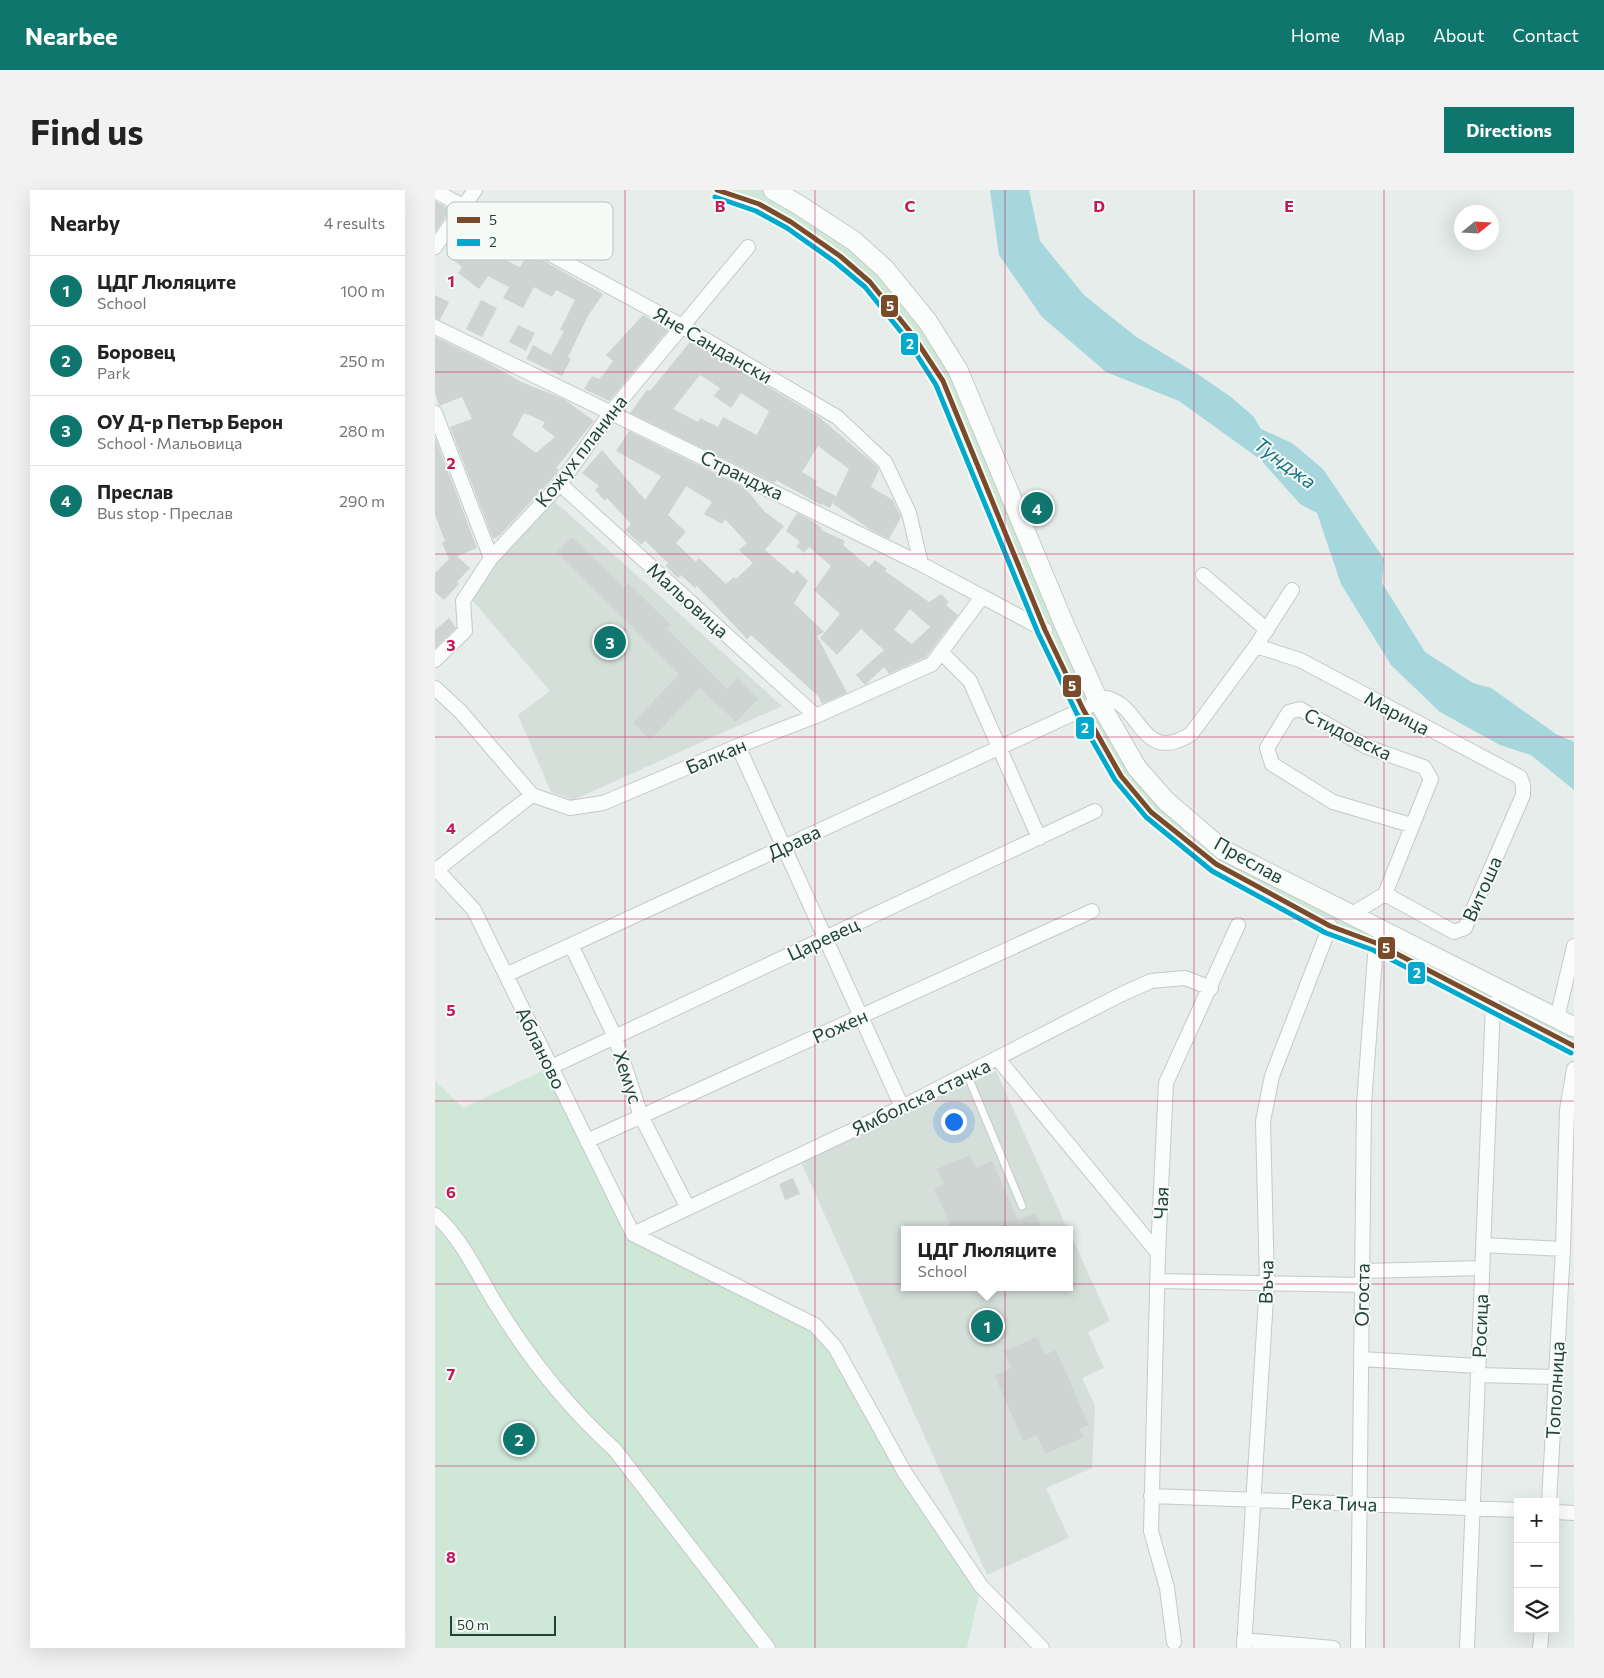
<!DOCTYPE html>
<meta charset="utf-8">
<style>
:root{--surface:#fff;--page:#f2f2f2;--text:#222;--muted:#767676;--line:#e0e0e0;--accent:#0f766e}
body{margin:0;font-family:Commissioner,sans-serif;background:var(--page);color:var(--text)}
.controls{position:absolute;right:15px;bottom:15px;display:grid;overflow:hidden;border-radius:0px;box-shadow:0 5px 20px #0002}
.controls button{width:45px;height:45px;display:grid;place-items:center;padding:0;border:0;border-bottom:1px solid var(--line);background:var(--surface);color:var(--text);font:25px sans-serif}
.compass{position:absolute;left:1019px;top:15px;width:45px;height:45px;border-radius:50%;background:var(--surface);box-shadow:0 5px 20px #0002;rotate:72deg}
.scale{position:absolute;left:15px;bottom:12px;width:106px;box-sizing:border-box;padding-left:5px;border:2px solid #224339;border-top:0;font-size:14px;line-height:18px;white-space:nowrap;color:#224339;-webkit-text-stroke:4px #f6fbf8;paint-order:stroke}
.you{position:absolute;left:518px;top:931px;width:18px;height:18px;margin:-12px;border:4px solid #fff;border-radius:50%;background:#1a73e8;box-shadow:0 0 0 8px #1a73e833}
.badge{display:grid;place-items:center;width:32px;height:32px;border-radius:50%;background:var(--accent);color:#fff;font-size:16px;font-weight:700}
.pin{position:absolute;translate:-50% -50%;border:2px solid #fff;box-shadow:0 1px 5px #0006}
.popup{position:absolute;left:466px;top:1036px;width:172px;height:65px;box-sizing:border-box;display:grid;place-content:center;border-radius:0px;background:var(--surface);filter:drop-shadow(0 1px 4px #0005);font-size:16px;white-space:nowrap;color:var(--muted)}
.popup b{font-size:19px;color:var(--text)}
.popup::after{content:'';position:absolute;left:50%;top:100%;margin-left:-10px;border:10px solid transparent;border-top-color:var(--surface)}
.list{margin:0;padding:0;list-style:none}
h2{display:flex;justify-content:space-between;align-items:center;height:65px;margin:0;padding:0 20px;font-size:21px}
h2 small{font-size:16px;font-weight:400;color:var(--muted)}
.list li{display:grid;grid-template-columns:32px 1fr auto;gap:15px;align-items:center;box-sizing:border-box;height:70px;padding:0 20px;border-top:1px solid var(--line)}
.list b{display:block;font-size:19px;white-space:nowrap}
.list p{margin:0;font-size:16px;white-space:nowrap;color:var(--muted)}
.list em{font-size:16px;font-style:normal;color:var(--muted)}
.icon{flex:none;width:28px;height:28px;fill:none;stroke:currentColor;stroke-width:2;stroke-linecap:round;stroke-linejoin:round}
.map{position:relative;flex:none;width:1139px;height:1458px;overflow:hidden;border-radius:0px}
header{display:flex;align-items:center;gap:30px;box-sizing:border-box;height:70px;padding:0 25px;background:var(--accent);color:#fff}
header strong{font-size:24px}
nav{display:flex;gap:28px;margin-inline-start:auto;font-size:18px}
.intro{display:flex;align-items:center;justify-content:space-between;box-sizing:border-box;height:120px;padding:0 30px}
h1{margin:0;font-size:35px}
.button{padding:12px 22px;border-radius:0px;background:var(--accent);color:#fff;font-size:18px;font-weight:700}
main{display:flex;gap:30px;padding:0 30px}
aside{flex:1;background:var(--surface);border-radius:0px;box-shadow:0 5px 20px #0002}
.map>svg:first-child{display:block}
.built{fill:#d5dfda}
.green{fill:#cfe7d6}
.water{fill:#a5d7dd}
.building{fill:#ced4d1;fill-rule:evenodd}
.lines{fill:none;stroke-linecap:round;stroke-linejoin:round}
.service-casing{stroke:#c4cac7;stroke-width:9}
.minor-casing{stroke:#c4cac7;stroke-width:16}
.secondary-casing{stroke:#c2cbc7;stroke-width:21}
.service{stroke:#fbfcfc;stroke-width:7}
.minor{stroke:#fbfcfc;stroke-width:14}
.secondary{stroke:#fbfcfc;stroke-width:19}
.bus-1-casing{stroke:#f6fbf8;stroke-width:9}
.bus-2-casing{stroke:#f6fbf8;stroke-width:9}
.bus-1{stroke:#7a4b2a;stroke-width:5}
.bus-2{stroke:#00a9ce;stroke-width:5}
.grid{fill:none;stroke:#c2185b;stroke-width:1;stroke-opacity:0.55}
.labels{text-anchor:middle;stroke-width:4;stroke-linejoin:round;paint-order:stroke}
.street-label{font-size:19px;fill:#224339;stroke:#f6fbf8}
.water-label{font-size:20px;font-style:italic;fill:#167585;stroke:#f6fbf8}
.key{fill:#f6fbf8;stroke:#b6c4bf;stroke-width:1}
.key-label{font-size:14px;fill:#224339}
.grid-label{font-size:16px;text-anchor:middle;font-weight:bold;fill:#c2185b;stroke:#f6fbf8;stroke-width:4;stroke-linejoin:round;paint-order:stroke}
.line-badge{stroke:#f6fbf8;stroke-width:2}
.badge-label{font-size:14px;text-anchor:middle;font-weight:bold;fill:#fff}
</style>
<header>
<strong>Nearbee</strong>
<nav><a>Home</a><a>Map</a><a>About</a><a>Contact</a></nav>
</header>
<div class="intro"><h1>Find us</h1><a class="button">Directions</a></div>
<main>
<aside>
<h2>Nearby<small>4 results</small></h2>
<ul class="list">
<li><span class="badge">1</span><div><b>ЦДГ Люляците</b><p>School</p></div><em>100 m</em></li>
<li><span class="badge">2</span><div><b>Боровец</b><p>Park</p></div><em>250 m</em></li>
<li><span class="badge">3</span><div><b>ОУ Д-р Петър Берон</b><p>School · Мальовица</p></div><em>280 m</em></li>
<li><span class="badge">4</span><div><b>Преслав</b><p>Bus stop · Преслав</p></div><em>290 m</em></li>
</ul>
</aside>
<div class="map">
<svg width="1139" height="1458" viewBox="0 0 1139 1458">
<rect width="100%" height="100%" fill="#e7edea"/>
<!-- built -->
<path class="built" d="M 118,310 L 347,516 L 138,610 L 116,602 L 83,525 L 115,501 L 31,403 Z
M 561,881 L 633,1040 L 470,1040 L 470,1097 L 634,1097 L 635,1043 L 675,1131 L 653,1142 L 669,1178 L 647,1188 L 660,1216 L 657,1278 L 611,1298 L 634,1348 L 552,1385 L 365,970 Z"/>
<!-- green -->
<path class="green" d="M 282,0 L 338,0 L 419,51 L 493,132 L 702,578 L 758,636 L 1139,837 L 1139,856 L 941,753 L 895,736 L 781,674 L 745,647 L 716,622 L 686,586 L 648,519 L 610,440 L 508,191 L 477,144 L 435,92 L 405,65 L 356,32 L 324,14 Z
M 116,877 L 198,1044 L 380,1135 L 546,1396 L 532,1458 L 0,1458 L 0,891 L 28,918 Z"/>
<!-- water -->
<path class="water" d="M 555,0 L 594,0 L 605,51 L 649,105 L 700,146 L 767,187 L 796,207 L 818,226 L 826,239 L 857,253 L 888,279 L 949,369 L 947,393 L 990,462 L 1038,493 L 1056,498 L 1121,544 L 1139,552 L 1139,600 L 1096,565 L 1065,555 L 1005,522 L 956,475 L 906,394 L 882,323 L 865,314 L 826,270 L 744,211 L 671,182 L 607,127 L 564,65 Z"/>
<!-- building -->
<path class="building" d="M 0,11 L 11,17 L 13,23 L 0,42 Z
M 38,32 L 74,51 L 64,67 L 85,77 L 93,62 L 168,104 L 153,126 L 133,167 L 136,169 L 127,186 L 91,169 L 98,155 L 116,165 L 129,141 L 125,140 L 140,110 L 121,100 L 117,107 L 99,97 L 88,118 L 68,108 L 74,97 L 53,86 L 44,99 L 23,83 L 27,77 L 14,67 L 25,51 L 27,53 Z
M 0,105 L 14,112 L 5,130 L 0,128 Z
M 46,110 L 62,118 L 47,147 L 31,139 Z
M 208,125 L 233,140 L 174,211 L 149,199 L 157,186 L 164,189 L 170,182 L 178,171 L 171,165 Z
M 83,135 L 100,143 L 91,161 L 74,152 Z
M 0,147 L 54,173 L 86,192 L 129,209 L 159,231 L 121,278 L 124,280 L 118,288 L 65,345 L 58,349 L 15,237 L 37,229 L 27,207 L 4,216 L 0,203 ZM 89,223 L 110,232 L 107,237 L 120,247 L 101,263 L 77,245 Z
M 257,152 L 384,227 L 443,277 L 444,280 L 436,297 L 458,310 L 466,327 L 454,349 L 436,340 L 398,314 L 401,306 L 395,318 L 387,314 L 386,315 L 341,290 L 340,293 L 333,290 L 195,223 L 212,200 L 215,201 L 254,153 ZM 265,185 L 285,198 L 279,206 L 296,218 L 306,203 L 334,221 L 322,245 L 288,227 L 283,237 L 265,228 L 263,232 L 238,219 ZM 383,256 L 414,279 L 401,306 L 380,295 L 382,291 L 367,282 Z
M 194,241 L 310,298 L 330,322 L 349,336 L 330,360 L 358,384 L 362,380 L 373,391 L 359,413 L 389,442 L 382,446 L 412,503 L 387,514 L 384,507 L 316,445 L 312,449 L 262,396 L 260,398 L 246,385 L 243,388 L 231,376 L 233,373 L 210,351 L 206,355 L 190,340 L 196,334 L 172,308 L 170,311 L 160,300 L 164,296 L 147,283 L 167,260 L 210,310 L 226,286 L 181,261 ZM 251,296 L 277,312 L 269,324 L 287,334 L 290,329 L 312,353 L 304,360 L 318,373 L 301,389 L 299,387 L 291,394 L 264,368 L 261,372 L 241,353 L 251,342 L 233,325 Z
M 0,247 L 42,358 L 22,366 L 35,378 L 22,392 L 24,394 L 9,410 L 0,402 L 0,383 L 14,369 L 7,353 L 10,351 L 0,325 Z
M 362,323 L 376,330 L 387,338 L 386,340 L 410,351 L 408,355 L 434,377 L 440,370 L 452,379 L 450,381 L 494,412 L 506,404 L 514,412 L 511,415 L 523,425 L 491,467 L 454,484 L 449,477 L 430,495 L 421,485 L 449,460 L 426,439 L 402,465 L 385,448 L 405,424 L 379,400 L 396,376 L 374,357 L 369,363 L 361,356 L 365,352 L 351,341 ZM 475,419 L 495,437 L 477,454 L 459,440 Z
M 137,347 L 189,398 L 193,393 L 236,435 L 232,439 L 292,499 L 302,488 L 323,509 L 301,532 L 265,498 L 215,550 L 198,533 L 244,484 L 122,362 Z
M 14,428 L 21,438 L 0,458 L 0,440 Z
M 535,965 L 541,978 L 557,971 L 583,1030 L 600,1023 L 608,1040 L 517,1040 L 499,998 L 509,994 L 502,979 Z
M 358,988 L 365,1004 L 350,1010 L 344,994 Z
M 602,1147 L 610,1165 L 621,1160 L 654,1235 L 645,1239 L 649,1247 L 610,1264 L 602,1245 L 588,1251 L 560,1186 L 576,1178 L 569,1161 Z"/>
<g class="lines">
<defs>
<path id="service" d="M 532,884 L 587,1016"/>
<path id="minor" d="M 0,1 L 247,136 L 402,227 L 450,272 L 474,323 L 486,374
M 0,57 L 40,0
M 0,137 L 486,374 L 610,440
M 0,223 L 56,368
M 125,294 L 381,526
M 768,385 L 832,440
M 821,456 L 865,470 L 1085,587 L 1088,595 L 1088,605 L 1030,738 L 1019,742 L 950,704
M 506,462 L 535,491 L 604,648
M 0,470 L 30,441 L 28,411 L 56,368 L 125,294 L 177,221 L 313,57
M 0,498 L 26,522 L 97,605
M 303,556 L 467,917
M 2,680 L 39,720 L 198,1044
M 0,681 L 97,605 L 135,618 L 168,613 L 303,556 L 381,526 L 497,474 L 547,407
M 917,724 L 950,704 L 996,589 L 989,577 L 932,557 L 865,519 L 854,522 L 832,558 L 837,574 L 898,612 L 976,635
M 136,755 L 180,847 L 206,926 L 253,1018
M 71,785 L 672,508 C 708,517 706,575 756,544 L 821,456 L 857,400
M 1122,828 L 1139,756
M 563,869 L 723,1063
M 116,877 L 660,621
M 152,951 L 657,721
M 0,1025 C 28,1049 44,1088 64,1119 C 96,1171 135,1219 180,1260 L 333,1458
M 198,1044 L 467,917 L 685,805 L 716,791 L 750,788 L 776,798
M 198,1044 L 380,1135 L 400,1157 L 470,1283 L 546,1396 L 607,1458
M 1048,1055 L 1128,1059
M 927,1081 L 1047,1078
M 722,1091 L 927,1095
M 926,1169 L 1043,1176
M 1043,1185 L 1121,1187
M 716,1306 L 1083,1320
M 1114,1312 L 1128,1059 L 1132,920 L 1139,879
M 1120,1322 L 1139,1323
M 809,1450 L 898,1458
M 739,1452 L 732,1398 L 716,1341 L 723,1063 L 731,893 L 803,735
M 809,1458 L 832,1093 L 828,931 L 837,886 L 895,736
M 923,1458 L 929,914 L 941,753
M 1032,1458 L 1058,814
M 1105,1458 L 1107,1439"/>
<path id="secondary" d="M 338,0 L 364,15 L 419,51 L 450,79 L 493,132 L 523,180 L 629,434 L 664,512 L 702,578 L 731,611 L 788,660 L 1139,837"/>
</defs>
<!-- service casing -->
<use href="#service" class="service-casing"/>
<!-- minor casing -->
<use href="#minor" class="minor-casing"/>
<!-- secondary casing -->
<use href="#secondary" class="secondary-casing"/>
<!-- service -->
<use href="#service" class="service"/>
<!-- minor -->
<use href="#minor" class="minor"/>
<!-- secondary -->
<use href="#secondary" class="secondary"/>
<defs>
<path id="bus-1" d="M 282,0 L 324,14 L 356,32 L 405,66 L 435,92 L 477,144 L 508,191 L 610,440 L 648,519 L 686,586 L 716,622 L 781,674 L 895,736 L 941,753 L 1139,856"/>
<path id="bus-2" d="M 280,7 L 321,21 L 352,38 L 400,72 L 430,97 L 471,148 L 501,195 L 603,443 L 641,522 L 680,590 L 711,627 L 777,681 L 891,743 L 938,760 L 1136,863"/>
</defs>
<!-- bus-1 casing -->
<use href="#bus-1" class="bus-1-casing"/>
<!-- bus-2 casing -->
<use href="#bus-2" class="bus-2-casing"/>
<!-- bus-1 -->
<use href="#bus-1" class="bus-1"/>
<!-- bus-2 -->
<use href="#bus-2" class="bus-2"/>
</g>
<!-- grid -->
<path class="grid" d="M 190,0 L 190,1458M 380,0 L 380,1458M 570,0 L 570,1458M 759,0 L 759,1458M 949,0 L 949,1458M 0,182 L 1139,182M 0,364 L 1139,364M 0,547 L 1139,547M 0,729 L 1139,729M 0,911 L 1139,911M 0,1094 L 1139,1094M 0,1276 L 1139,1276"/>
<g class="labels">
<!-- street labels -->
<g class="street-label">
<text transform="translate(278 155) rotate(30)" y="7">Яне Сандански</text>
<text transform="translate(146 261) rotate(-52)" y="7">Кожух планина</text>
<text transform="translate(307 285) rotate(26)" y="7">Странджа</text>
<text transform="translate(253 410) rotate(42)" y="7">Мальовица</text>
<text transform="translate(962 523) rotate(28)" y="7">Марица</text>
<text transform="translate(913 544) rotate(26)" y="7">Стидовска</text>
<text transform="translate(281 566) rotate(-23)" y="7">Балкан</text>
<text transform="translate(359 652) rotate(-25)" y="7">Драва</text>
<text transform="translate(814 670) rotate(29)" y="7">Преслав</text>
<text transform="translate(1047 699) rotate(-66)" y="7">Витоша</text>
<text transform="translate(388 749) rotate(-25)" y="7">Царевец</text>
<text transform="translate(405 836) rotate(-24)" y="7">Рожен</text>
<text transform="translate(106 858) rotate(64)" y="7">Абланово</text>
<text transform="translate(193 887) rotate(72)" y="7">Хемус</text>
<text transform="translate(486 907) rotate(-26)" y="7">Ямболска стачка</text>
<text transform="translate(726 1013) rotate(-87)" y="7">Чая</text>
<text transform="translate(831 1092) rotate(-89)" y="7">Въча</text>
<text transform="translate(927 1105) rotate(-89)" y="7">Огоста</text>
<text transform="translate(1045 1136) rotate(-88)" y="7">Росица</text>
<text transform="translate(1120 1200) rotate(-87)" y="7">Тополница</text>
<text transform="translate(899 1313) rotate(2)" y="7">Река Тича</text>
</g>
<!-- water labels -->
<g class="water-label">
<text transform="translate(850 273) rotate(37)" y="7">Тунджа</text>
</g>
</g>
<!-- legend -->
<rect x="12" y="12" width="166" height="58" rx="8" class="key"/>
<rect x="22" y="27" width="23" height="6" fill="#7a4b2a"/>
<rect x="22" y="49" width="23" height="7" fill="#00a9ce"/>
<g class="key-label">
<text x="54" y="35">5</text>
<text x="54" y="57">2</text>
</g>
<g class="grid-label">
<text x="285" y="22">B</text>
<text x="475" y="22">C</text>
<text x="664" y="22">D</text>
<text x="854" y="22">E</text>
<text x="16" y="97">1</text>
<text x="16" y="279">2</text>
<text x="16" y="461">3</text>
<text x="16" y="644">4</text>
<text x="16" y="826">5</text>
<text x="16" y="1008">6</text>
<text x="16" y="1190">7</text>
<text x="16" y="1373">8</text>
</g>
<g class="line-badge">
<rect x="445" y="104" width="19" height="24" rx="5" fill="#7a4b2a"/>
<rect x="465" y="142" width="19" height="24" rx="5" fill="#00a9ce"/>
<rect x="627" y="484" width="20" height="24" rx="5" fill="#7a4b2a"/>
<rect x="640" y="526" width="20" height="24" rx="5" fill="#00a9ce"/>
<rect x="942" y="746" width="19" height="24" rx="5" fill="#7a4b2a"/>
<rect x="972" y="771" width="19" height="24" rx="5" fill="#00a9ce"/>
</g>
<g class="badge-label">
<text x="455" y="121">5</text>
<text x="475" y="159">2</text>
<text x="637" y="501">5</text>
<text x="650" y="543">2</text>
<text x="951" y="763">5</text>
<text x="982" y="788">2</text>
</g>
</svg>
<div class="controls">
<button>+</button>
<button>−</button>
<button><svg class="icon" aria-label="layers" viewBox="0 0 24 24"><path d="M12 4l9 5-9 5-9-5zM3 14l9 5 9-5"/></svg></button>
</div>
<svg class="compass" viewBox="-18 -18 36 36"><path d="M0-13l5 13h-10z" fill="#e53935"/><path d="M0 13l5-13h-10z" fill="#767676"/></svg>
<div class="scale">50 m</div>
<div class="you"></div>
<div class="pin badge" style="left:552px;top:1136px">1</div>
<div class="popup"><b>ЦДГ Люляците</b>School</div>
<div class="pin badge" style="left:84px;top:1249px">2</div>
<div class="pin badge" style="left:175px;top:452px">3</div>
<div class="pin badge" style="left:602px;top:318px">4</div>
</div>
</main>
